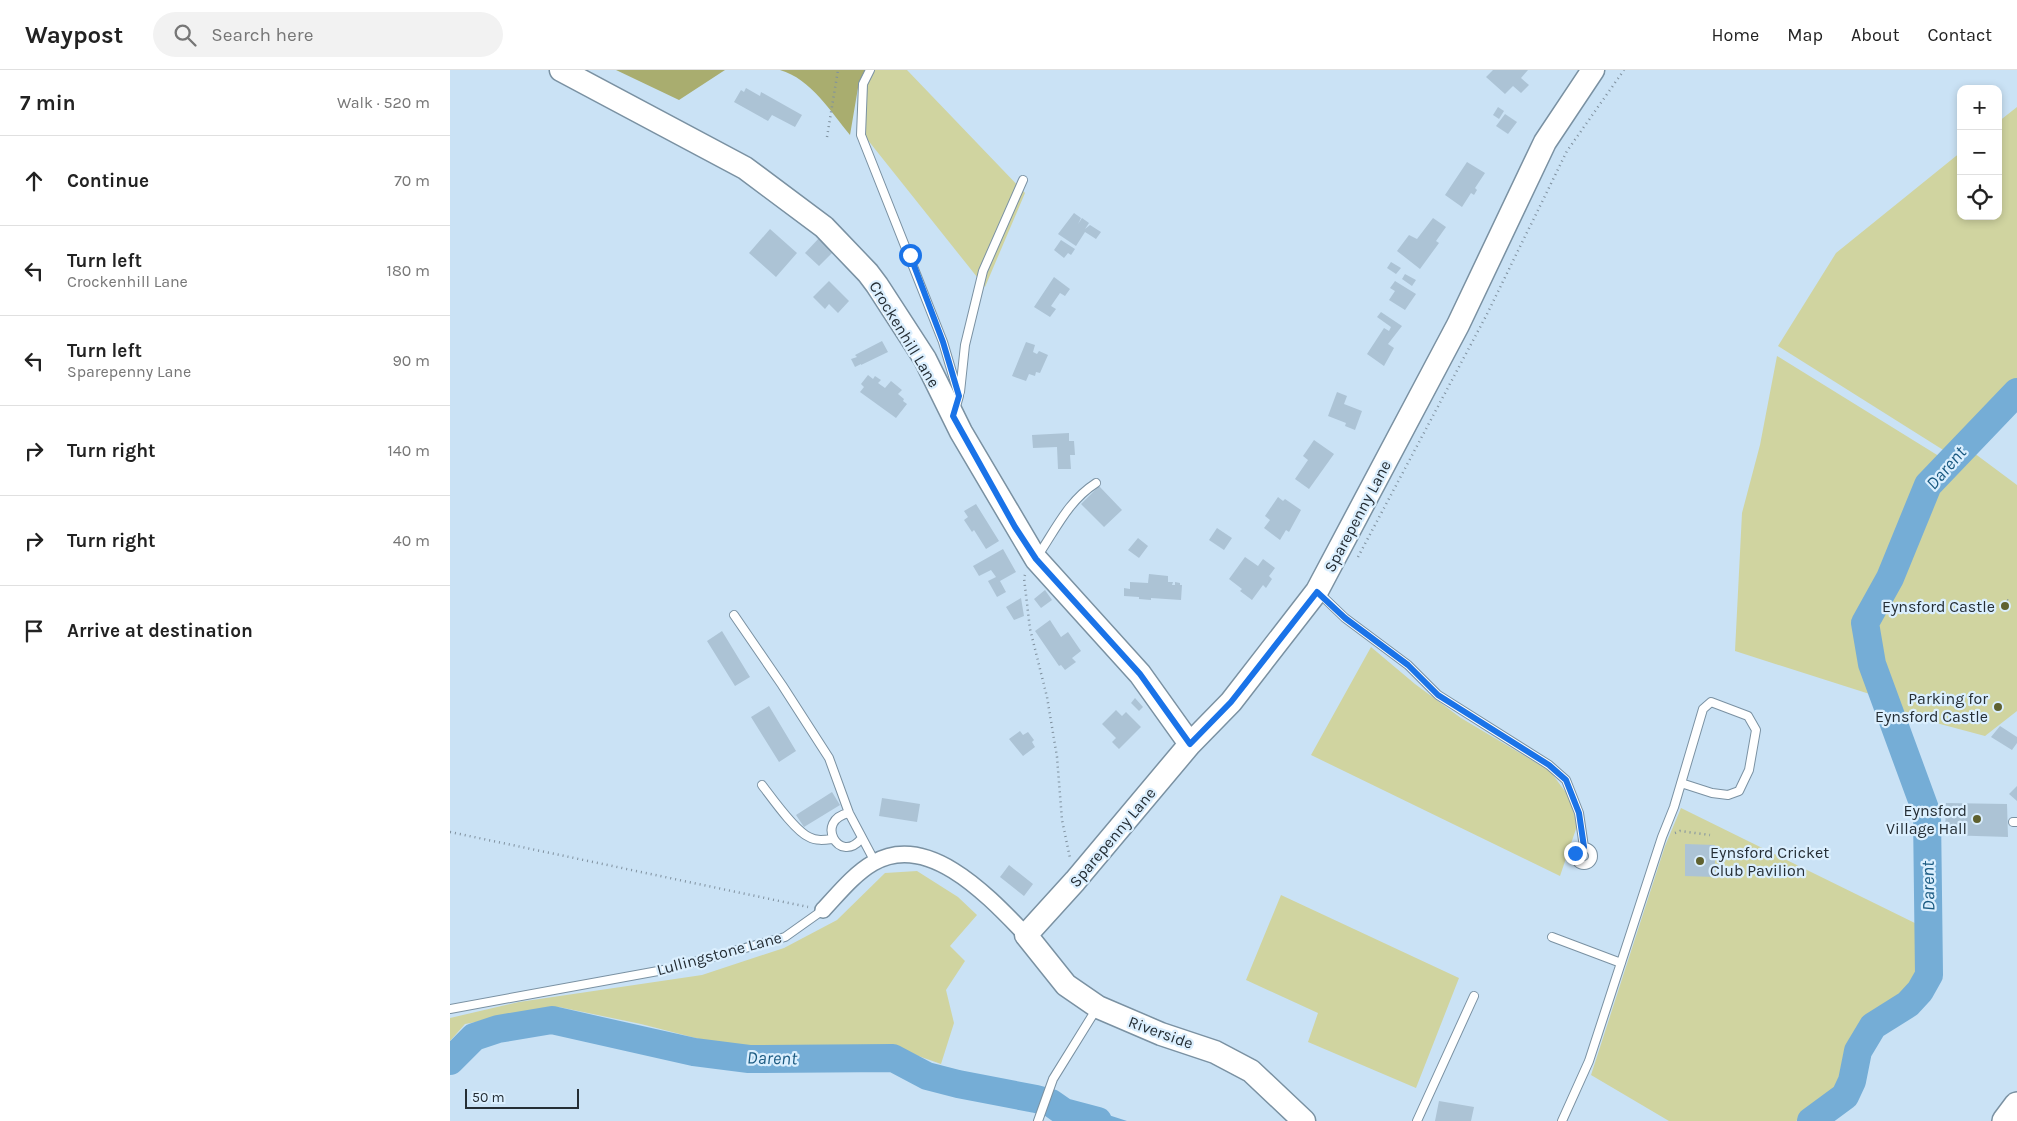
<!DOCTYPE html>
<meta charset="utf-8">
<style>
:root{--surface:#fff;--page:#f2f2f2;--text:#222;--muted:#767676;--line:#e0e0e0}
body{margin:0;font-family:Karla,sans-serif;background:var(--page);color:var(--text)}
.controls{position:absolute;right:15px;top:15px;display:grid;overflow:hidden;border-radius:10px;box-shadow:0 2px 8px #0003}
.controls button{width:45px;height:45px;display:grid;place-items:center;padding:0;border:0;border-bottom:1px solid var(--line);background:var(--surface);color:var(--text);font:25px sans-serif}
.scale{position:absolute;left:15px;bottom:12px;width:114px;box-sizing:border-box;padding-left:5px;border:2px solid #252e35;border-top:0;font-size:14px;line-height:18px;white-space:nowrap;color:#252e35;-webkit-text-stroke:4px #dbeffe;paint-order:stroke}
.stop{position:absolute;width:15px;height:15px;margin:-11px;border:4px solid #1a73e8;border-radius:50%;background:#fff}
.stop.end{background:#1a73e8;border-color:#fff;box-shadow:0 1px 5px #0008}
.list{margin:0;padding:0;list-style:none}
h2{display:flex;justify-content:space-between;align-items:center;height:65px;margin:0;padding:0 20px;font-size:21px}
h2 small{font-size:16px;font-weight:400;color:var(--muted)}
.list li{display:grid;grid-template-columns:32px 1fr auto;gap:15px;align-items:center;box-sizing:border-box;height:90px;padding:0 20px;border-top:1px solid var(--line)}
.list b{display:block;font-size:19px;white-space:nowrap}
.list p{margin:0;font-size:16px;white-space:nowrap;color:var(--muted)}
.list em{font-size:16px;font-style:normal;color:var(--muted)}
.icon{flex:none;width:28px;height:28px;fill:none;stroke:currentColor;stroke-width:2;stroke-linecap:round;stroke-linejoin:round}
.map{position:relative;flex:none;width:1567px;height:1051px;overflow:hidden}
header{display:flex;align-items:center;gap:30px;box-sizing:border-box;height:70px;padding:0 25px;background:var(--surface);border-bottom:1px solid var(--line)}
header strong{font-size:24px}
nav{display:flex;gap:28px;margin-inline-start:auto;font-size:18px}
.search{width:350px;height:45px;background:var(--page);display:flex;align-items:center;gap:12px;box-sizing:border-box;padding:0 18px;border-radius:28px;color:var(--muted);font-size:19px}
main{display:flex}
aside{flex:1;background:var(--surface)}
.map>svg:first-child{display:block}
.green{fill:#d0d4a0}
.forest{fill:#a9ad6f}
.water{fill:#75add6}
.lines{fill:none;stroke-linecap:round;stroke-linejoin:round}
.river{stroke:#75add6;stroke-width:28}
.building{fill:#acc3d5}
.lane-casing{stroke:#7a91a2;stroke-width:10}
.street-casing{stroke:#7a91a2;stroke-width:18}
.secondary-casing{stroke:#7a91a2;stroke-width:25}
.primary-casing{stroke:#7a91a2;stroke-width:28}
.path{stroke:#7f909e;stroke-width:2.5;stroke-dasharray:1 4;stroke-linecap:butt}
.lane{stroke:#fff;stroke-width:8}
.street{stroke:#fff;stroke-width:15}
.secondary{stroke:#fff;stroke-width:22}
.primary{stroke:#fff;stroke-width:25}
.route{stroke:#1a73e8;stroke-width:6}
.poi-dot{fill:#5f612f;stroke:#dbeffe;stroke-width:2}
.labels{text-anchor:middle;stroke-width:4.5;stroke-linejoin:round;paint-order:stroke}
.street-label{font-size:16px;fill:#252e35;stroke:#dbeffe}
.poi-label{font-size:16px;fill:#252e35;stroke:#dbeffe;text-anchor:end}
.water-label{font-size:18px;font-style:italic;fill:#195981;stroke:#dbeffe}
</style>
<header>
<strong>Waypost</strong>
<div class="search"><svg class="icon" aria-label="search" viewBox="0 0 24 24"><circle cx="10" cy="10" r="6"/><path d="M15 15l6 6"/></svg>Search here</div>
<nav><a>Home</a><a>Map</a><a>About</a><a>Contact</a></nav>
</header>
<main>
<aside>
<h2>7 min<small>Walk · 520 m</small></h2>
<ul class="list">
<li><svg class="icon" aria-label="ahead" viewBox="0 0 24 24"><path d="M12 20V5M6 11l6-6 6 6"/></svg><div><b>Continue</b></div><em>70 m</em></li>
<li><svg class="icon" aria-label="left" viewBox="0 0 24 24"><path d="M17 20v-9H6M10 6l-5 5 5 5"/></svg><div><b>Turn left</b><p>Crockenhill Lane</p></div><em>180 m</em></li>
<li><svg class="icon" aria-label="left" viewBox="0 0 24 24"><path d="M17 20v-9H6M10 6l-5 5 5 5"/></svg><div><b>Turn left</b><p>Sparepenny Lane</p></div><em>90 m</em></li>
<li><svg class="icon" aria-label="right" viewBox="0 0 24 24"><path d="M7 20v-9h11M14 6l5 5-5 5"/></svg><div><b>Turn right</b></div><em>140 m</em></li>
<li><svg class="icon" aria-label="right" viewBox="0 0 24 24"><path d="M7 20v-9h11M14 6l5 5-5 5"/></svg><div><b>Turn right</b></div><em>40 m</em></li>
<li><svg class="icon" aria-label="arrive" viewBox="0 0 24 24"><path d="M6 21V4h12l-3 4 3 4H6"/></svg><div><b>Arrive at destination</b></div></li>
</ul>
</aside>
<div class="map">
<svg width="1567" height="1051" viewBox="0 0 1567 1051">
<rect width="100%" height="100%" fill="#cae2f5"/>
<!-- green -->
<path class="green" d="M 424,0 L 457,0 L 575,123 L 535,217 L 413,64 L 416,15 Z
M 1567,37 L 1567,310 L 1498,383 L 1328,276 L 1386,183 L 1511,82 L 1511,146 L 1548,146 L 1548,52 Z
M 1327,286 L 1492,388 L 1473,409 L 1433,510 L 1409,550 L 1417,597 L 1429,627 L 1285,581 L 1292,443 L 1310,375 Z
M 1520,380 L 1567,415 L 1567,641 L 1535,666 L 1449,643 L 1427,590 L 1421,553 L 1446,510 L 1484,417 Z
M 921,577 L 965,614 L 1011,648 L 1100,701 L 1120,728 L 1127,756 L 1110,806 L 861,685 Z
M 1231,738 L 1475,858 L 1474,902 L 1456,929 L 1419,951 L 1404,975 L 1391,1020 L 1357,1045 L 1346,1051 L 1219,1051 L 1141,1005 L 1215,776 Z
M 467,801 L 508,827 L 527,845 L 500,876 L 515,891 L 496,920 L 504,953 L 491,994 L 440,976 L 300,982 L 191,954 L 109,937 L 15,954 L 0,971 L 0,948 L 69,932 L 252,905 L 334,878 L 387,850 L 435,803 Z
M 831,825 L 1009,908 L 966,1018 L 858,972 L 868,943 L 796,910 Z"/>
<!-- forest -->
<path class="forest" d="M 166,0 L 275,0 L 229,30 Z
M 330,0 L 415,0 L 409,12 L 400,65 C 381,42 361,9 330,0 Z"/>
<!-- water -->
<path class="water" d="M 574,1020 L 601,1024 L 609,1029 L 677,1051 L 617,1051 L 605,1045 L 598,1038 L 569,1033 Z"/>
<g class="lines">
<!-- river -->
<path class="river" d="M 0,991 L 24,967 L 48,959 L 102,950 L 244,982 L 299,989 L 443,988 L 477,1006 L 508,1014 L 586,1029 L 601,1033 L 614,1042 L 648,1051
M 1361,1051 L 1395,1026 L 1402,1011 L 1408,981 L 1423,956 L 1458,934 L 1470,921 L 1479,905 L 1477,744 L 1422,594 L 1415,553 L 1440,508 L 1478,415 L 1567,322"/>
</g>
<!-- building -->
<path class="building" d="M 1043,0 L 1078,0 L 1071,8 L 1079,15 L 1071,23 L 1063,16 L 1055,24 L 1036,7 Z
M 296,18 L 310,26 L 311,22 L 352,45 L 345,57 L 322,45 L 318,51 L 284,32 L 291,20 L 294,22 Z
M 1048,37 L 1054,41 L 1049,49 L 1043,45 Z
M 1055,44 L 1067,52 L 1058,64 L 1046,56 Z
M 1017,92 L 1035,103 L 1025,118 L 1027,120 L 1024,125 L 1021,123 L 1012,137 L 995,125 Z
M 624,143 L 631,148 L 628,154 L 632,148 L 639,153 L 635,159 L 640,155 L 651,162 L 646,169 L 635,162 L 626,176 L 608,164 Z
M 983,148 L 996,157 L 986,171 L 989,173 L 970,199 L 947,181 L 959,165 L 967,169 Z
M 320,159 L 347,183 L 326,207 L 299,183 Z
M 370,167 L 384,181 L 369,196 L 355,183 Z
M 611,170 L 625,179 L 621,185 L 618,183 L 614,188 L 604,180 Z
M 941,192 L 951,198 L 946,204 L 937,198 Z
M 955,204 L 966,210 L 962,216 L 952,209 Z
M 604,207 L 620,219 L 615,226 L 610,223 L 601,236 L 606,239 L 600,247 L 584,237 Z
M 379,211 L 399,231 L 388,243 L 379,234 L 375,239 L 363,227 Z
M 945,211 L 966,224 L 955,240 L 939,230 L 945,221 L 940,218 Z
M 931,242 L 952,256 L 938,274 L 944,278 L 934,296 L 917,284 L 934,258 L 939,261 L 941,257 L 927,247 Z
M 432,271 L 438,282 L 411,295 L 411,294 L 405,297 L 401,289 L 407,287 L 405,285 Z
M 576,272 L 585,275 L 583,282 L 587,284 L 589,281 L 598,285 L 590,303 L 586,302 L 585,306 L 579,304 L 576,311 L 562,306 Z
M 418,305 L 423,309 L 425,306 L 431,310 L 428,313 L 435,318 L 441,311 L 452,320 L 448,324 L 454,329 L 453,331 L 457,334 L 446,348 L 410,322 L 414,317 L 411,314 Z
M 887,322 L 897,326 L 894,334 L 912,341 L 905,360 L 895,356 L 896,353 L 878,346 Z
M 619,363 L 619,371 L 624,371 L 625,385 L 620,385 L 621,399 L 608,399 L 607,377 L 583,378 L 582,365 Z
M 864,370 L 884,384 L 859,419 L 845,409 L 858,390 L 853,386 Z
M 649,416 L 672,440 L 654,457 L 631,434 Z
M 828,427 L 833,431 L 835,429 L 851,440 L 839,462 L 836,460 L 830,470 L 814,458 L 820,450 L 815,446 Z
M 526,434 L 549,471 L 536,479 L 524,460 L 522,462 L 514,450 L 518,447 L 514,441 Z
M 767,458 L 782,468 L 774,480 L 759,470 Z
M 688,468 L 698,476 L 689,488 L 678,480 Z
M 553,479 L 566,502 L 550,511 L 556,522 L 547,527 L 538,511 L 546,507 L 541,500 L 529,506 L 523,496 Z
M 795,487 L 808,496 L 813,489 L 825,498 L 819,506 L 822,509 L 816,518 L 813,515 L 802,530 L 790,521 L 792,519 L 779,509 Z
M 699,504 L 718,506 L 718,512 L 723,512 L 722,515 L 725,515 L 725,512 L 730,513 L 730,515 L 732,515 L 731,530 L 701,528 L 701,530 L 689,529 L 689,527 L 674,526 L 674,518 L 680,519 L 680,512 L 698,513 Z
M 595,520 L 602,530 L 591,538 L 584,529 Z
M 571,528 L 574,546 L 564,550 L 556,537 Z
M 600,550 L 611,567 L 618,562 L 631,581 L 622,588 L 626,592 L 615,600 L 611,595 L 609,596 L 585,561 Z
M 272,561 L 300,607 L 285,616 L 257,571 Z
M 685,628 L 693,637 L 689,641 L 681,633 Z
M 319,636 L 346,681 L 329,692 L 301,647 Z
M 666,640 L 672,646 L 676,642 L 691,657 L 669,679 L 662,672 L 666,668 L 652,654 Z
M 1550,656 L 1567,667 L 1567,673 L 1562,680 L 1541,667 Z
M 570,661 L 573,665 L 578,662 L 584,670 L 582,672 L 585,677 L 573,686 L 559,669 Z
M 1567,716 L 1567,731 L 1559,724 Z
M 382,722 L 390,735 L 354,757 L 346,745 Z
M 432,728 L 470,734 L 467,752 L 429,746 Z
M 1496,733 L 1557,734 L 1558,767 L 1495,765 Z
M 1235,774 L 1265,775 L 1265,807 L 1235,806 Z
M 559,795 L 583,814 L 574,826 L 550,807 Z
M 989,1031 L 1024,1037 L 1021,1051 L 985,1051 Z"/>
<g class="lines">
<defs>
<path id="lane" d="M 420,0 L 413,14 L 411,65 L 493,272 L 509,326 L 505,340
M 510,322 L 515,275 L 533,201 L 573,110
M 587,487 C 606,459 618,431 646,413
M 869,523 L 895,548 L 958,595 L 988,625 L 1099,695 L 1116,710 L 1129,743 L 1134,777
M 284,545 L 332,615 L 379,688 L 399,743 L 425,792
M 312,715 C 322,728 345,761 359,767 C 366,771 374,770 382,769
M 399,743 C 364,750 389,795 411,769
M 1563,752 L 1567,752
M1125 786a9 9 0 1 1 18 0a9 9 0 1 1-18 0Z
M 1102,867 L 1171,893
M 0,939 L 219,899 L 335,867 L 373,840
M 588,1051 L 603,1009 L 647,938
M 967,1051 L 1024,926
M 1112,1051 L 1139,991 L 1212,767 L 1224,737 L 1253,639 L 1261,632 L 1298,646 L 1306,660 L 1299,700 L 1289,721 L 1278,725 L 1262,723 L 1231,713"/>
<path id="street" d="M 373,840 C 388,824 404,804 423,793 C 479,760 541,829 576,865"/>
<path id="secondary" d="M 111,0 L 295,98 L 374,157 L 418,203 L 427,215 L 475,289 L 511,362 L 586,489 L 690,604 L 740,674
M 854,1051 L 801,1001 L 765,982 L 711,964 L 648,937 L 616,915 L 576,865 L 625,811 L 740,674 L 781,632 L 867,521 L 1008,255 L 1095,72 L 1143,0"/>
<path id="primary" d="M 1555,1051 L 1567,1035"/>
</defs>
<!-- lane casing -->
<use href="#lane" class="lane-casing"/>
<!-- street casing -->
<use href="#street" class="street-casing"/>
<!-- secondary casing -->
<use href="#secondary" class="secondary-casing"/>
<!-- primary casing -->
<use href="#primary" class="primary-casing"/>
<!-- path -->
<path class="path" d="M 377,67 L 388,0
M 908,487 L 1036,246 L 1117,81 L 1174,0
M 575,505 L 574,508 L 580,559 L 597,627 L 607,687 L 612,750 L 620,788
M 1557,530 L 1560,532
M 1507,534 L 1515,538
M 0,762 L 358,837
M 1225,763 L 1230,761 L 1260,765"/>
<!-- lane -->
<use href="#lane" class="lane"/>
<!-- street -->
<use href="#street" class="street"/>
<!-- secondary -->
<use href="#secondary" class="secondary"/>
<!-- primary -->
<use href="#primary" class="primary"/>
</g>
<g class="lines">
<!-- route -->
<path class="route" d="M 460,185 L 493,272 L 509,326 L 503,346 L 565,457 L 586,489 L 690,604 L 740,674 L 781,632 L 867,522 L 895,548 L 958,595 L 988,625 L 1099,695 L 1116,710 L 1129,743 L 1134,777 L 1129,778 L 1125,783"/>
</g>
<!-- markers -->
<g class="poi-dot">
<circle cx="1555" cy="536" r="5"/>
<circle cx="1548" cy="637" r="5"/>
<circle cx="1527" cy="749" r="5"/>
<circle cx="1250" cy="791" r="5"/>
</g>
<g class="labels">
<!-- street labels -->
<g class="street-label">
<text transform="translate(455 264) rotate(59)" y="6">Crockenhill Lane</text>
<text transform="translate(907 446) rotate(-62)" y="6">Sparepenny Lane</text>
<text transform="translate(662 767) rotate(-50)" y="6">Sparepenny Lane</text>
<text transform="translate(269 883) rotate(-15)" y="6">Lullingstone Lane</text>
<text transform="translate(711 962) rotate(20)" y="6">Riverside</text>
</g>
<!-- poi labels -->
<g class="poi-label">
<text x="1545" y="542">Eynsford Castle</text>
<text x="1538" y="634">Parking for<tspan x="1538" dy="18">Eynsford Castle</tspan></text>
<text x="1517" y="746">Eynsford<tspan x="1517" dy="18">Village Hall</tspan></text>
<text x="1260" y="788" text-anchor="start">Eynsford Cricket<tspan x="1260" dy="18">Club Pavilion</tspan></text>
</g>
<!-- water labels -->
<g class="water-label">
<text transform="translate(1496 398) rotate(-49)" y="6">Darent</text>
<text transform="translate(1478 816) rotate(-91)" y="6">Darent</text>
<text transform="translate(322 988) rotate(1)" y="6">Darent</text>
</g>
</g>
</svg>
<div class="controls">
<button>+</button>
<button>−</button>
<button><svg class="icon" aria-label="locate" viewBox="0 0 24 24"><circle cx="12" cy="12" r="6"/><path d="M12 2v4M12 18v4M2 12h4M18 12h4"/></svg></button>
</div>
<div class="scale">50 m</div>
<div class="stop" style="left:460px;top:185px"></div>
<div class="stop end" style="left:1125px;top:783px"></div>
</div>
</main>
